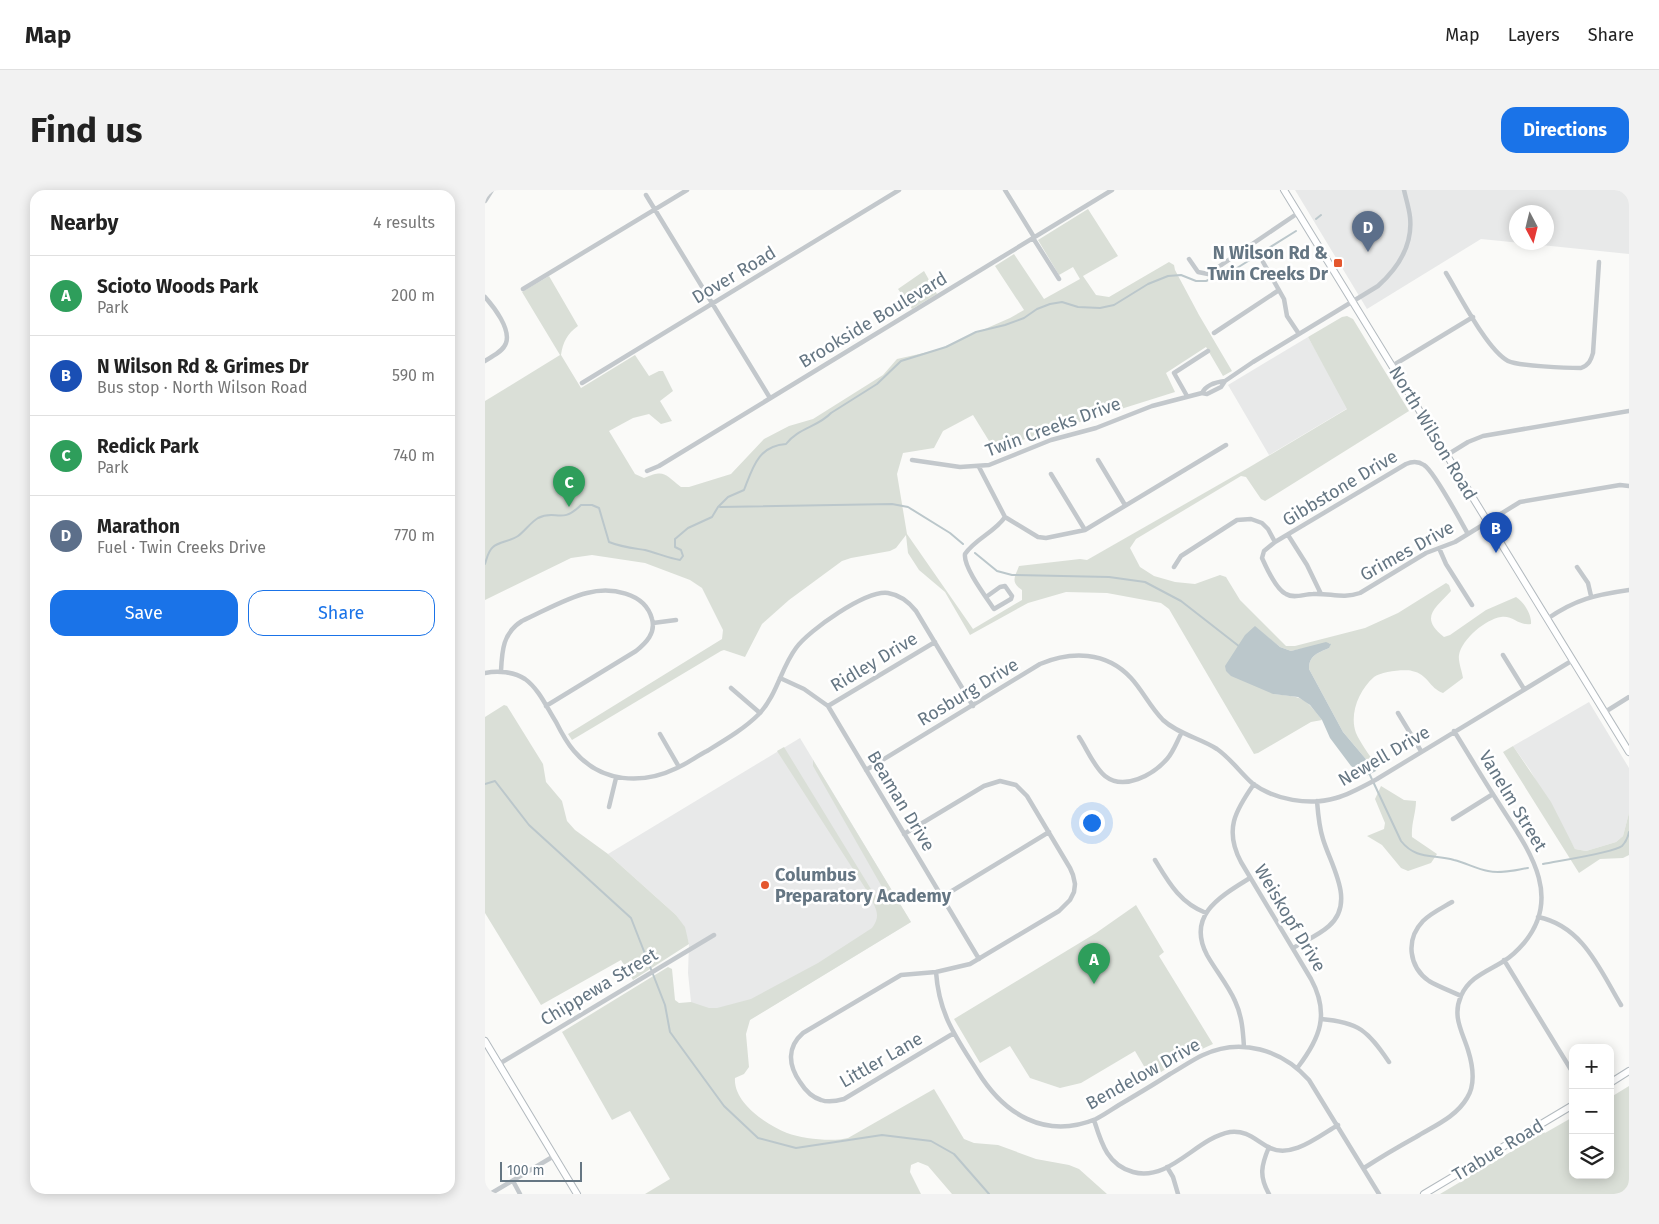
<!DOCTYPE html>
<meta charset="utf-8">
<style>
:root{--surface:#fff;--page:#f2f2f2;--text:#222;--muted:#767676;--line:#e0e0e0;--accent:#1a73e8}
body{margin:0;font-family:"Fira Sans",sans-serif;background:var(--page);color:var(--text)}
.controls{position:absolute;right:15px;bottom:15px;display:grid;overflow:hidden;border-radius:10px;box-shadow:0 2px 12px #0003}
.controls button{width:45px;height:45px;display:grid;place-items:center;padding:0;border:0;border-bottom:1px solid var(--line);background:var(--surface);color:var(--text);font:25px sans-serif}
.compass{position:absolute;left:1024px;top:15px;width:45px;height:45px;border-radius:50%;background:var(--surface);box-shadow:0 2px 12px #0003;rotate:173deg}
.scale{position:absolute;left:15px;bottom:12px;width:82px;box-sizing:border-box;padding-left:5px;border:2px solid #657683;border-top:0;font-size:14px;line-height:18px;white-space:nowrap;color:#657683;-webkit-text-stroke:4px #fff;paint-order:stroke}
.you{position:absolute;left:606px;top:632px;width:18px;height:18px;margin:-12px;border:4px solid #fff;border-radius:50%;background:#1a73e8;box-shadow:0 0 0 8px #1a73e833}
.badge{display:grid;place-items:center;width:32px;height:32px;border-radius:50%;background:var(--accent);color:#fff;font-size:16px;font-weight:700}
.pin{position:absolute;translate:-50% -41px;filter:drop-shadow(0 1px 2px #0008)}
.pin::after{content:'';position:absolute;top:26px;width:18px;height:15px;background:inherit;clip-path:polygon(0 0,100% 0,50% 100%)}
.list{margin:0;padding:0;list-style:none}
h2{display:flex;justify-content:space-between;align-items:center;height:65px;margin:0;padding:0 20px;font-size:21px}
h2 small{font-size:16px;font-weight:400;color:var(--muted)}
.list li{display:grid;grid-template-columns:32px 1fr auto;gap:15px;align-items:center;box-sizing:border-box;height:80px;padding:0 20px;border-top:1px solid var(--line)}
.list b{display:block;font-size:19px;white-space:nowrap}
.list p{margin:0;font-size:16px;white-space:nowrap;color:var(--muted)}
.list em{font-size:16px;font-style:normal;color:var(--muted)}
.actions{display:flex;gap:10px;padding:15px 20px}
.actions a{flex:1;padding:11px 0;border:1px solid var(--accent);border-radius:15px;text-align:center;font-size:18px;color:var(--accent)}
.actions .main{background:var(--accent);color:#fff}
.icon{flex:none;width:28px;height:28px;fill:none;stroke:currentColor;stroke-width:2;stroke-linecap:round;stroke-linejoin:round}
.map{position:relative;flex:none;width:1144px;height:1004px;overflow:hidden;border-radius:15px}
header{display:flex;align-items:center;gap:30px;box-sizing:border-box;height:70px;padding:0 25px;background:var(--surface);border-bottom:1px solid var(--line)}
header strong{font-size:24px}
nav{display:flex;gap:28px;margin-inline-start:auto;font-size:18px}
.intro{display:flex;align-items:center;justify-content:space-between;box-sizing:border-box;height:120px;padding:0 30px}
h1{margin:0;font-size:35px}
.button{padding:12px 22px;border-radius:15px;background:var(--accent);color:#fff;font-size:18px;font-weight:700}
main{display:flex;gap:30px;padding:0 30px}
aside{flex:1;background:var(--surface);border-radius:15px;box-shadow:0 2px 12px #0003}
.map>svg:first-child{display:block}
.built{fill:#e8e9e9;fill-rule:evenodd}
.green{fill:#dadfd7}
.water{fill:#bbc7cb}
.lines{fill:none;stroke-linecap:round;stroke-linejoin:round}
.stream{stroke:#bbc7cb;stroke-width:2}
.secondary-casing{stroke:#b3babf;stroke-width:8}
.minor{stroke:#c3c8cc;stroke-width:4.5}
.secondary{stroke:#fff;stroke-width:6}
.poi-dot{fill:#e4572e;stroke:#fff;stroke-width:2}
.labels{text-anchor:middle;stroke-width:5;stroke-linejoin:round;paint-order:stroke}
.poi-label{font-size:18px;font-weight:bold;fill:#657683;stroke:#fff;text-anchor:end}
.street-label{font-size:18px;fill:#657683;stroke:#fff}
</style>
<header>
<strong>Map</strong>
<nav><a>Map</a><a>Layers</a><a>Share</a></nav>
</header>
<div class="intro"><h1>Find us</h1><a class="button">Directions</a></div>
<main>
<aside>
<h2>Nearby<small>4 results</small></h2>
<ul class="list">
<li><span class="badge" style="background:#2e9e5b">A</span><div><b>Scioto Woods Park</b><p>Park</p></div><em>200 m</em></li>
<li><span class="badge" style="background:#1a4fb4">B</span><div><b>N Wilson Rd &amp; Grimes Dr</b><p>Bus stop · North Wilson Road</p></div><em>590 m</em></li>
<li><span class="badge" style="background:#2e9e5b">C</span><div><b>Redick Park</b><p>Park</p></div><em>740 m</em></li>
<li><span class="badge" style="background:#5c6f8a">D</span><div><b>Marathon</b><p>Fuel · Twin Creeks Drive</p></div><em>770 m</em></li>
</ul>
<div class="actions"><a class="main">Save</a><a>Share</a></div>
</aside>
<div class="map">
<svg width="1144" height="1004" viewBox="0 0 1144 1004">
<rect width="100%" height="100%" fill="#fafaf8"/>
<!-- built -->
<path class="built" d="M 810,0 L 1144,0 L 1144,64 L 996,49 L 882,119 ZM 1032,22 L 1062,22 L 1062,52 L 1032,52 Z
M 823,147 L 863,218 L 784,265 L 743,195 Z
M 1104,512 L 1144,578 L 1144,623 L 1138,646 L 1131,652 L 1101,661 L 1090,659 L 1045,580 L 1028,556 Z
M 315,548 L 426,732 L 220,857 L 206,812 L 203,783 L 204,754 L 199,737 L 191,725 L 123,664 Z"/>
<!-- green -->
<path class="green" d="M 603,19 L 633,66 L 598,86 L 611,105 L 624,107 L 684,72 L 689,75 L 690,80 L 714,125 L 747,181 L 738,186 L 721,157 L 681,183 L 690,202 L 509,259 L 488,225 L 458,241 L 449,258 L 418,263 L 412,284 L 422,344 L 488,439 L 537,410 L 537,400 C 525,392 530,387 534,376 L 595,369 L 602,370 L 763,278 L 862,219 L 823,147 L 857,127 L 862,126 L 868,129 L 924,221 L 780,311 L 776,309 L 761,287 L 756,286 L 651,349 L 645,358 L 655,377 L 669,386 L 690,392 L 710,394 L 735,385 L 741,387 L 755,410 L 801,456 L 810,456 L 880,438 L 913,423 L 961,393 L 964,395 L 966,401 C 950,419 934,427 959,447 L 965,445 L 1001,420 L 1031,407 C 1039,412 1047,425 1046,434 C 1033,436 1028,425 1016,427 C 1001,429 977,449 974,465 C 973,472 977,481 978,488 L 958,503 C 944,498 943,484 927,481 C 918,479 896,482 889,487 C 874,500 864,524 871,543 C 876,554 885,566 892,576 L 891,581 L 858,542 L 824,479 C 824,465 833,463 844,458 L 845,453 L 806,461 L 795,457 L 770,437 L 788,504 C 817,507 819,506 837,530 L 826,532 L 773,563 L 769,564 L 684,419 L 676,413 L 622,403 L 581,402 L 543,413 L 485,445 L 460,402 L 434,380 L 423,363 L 421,345 L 411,358 L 405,361 L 366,368 L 357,371 L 304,410 L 277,434 L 260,467 L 239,460 L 236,461 L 87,550 L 83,544 L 237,449 L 238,440 L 217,398 L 205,390 L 160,373 L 107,365 L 86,368 L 0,410 L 0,211 L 75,165 L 37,102 L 64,86 L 93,136 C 82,144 78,152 76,165 L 96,198 L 150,165 L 164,186 L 174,181 L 178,181 L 188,201 L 175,211 L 187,231 L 176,234 L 164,224 L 148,228 L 124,241 L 150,284 L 159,288 C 180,279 179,284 196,297 L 204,297 L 246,284 L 279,249 L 304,236 L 328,229 L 398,185 L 412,169 L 452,160 L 525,128 L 539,120 L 510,76 L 529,64 L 559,109 L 595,89 L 588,77 L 574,85 L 553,50 Z
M 439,81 L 452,104 L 427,119 L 413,99 Z
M 19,515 L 22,516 L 58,574 L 61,592 L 77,611 L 82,631 L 90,640 L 123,664 L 191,725 L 200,737 L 204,754 L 148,790 L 136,770 L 56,815 L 0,723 L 0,527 Z
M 1028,556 L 1066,612 L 1090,659 L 1101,661 L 1131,652 L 1138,646 L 1144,623 L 1144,665 L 1138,668 L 1115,669 L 1094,683 L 1018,562 Z
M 299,557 L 389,704 L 398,714 L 403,714 L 405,711 L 328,576 L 328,570 L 426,732 L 265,830 L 261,844 L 264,877 L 259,884 L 250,888 C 248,913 282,935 302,943 C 318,949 348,952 363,948 L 449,899 L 479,949 L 489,953 L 513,955 L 551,969 L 584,975 L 594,979 L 622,1004 L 467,1004 L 443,976 L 433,972 L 426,975 L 425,982 L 436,1004 L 160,1004 L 185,989 L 145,921 L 127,930 L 77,842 L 183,777 L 187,779 L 190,810 L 194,813 L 206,812 L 224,818 L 232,818 L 266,809 L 333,773 L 387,738 C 397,725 390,718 384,704 L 292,561 Z
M 896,596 L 919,610 L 931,611 C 931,623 926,634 927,647 L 952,664 L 946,673 L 923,681 L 916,678 L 897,655 L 882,646 L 899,639 L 900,633 L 890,609 Z
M 651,715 L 679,762 L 674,766 L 728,854 L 706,864 L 666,888 L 650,861 L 596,893 L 575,898 L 545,888 L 525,856 L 495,873 L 469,829 L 611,743 Z
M 1144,896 L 1144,1004 L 955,1004 L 1059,942 L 1060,943 L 1088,927 L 1088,985 L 1125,985 L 1125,905 L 1126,907 Z"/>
<!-- water -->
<path class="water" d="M 770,436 L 795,457 L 806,461 L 841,452 L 846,454 L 844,458 C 833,463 824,465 824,479 L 858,542 L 891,581 L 881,586 L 866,576 L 845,548 L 837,530 L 825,515 L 813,507 L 788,504 L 746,486 L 741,481 L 740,476 L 760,445 Z"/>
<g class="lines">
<!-- stream -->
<path class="stream" d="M 831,29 L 836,25
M 235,317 L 407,314 L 423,317 L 465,343 L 478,354
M 490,363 L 512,381 L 527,385 L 624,387 L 660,392 L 696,411 L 755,457
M 0,374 C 2,368 3,361 8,357 C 13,352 26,351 33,346 C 40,341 46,332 53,328 C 71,319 76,335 96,315 L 107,315 L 114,318 L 124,352 C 136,357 147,358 160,360 C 172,363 183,368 195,370 L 198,366 L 196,360 L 190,357 L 190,349 L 203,338 L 227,327 L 233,317 L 243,307 L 259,300 C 268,277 273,256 301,254 C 313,238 333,237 346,223 L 392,194 L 416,171 L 461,157 L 491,142 L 520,135 L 539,128 L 552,119 L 565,114 L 577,112 L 593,117 L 615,118 L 629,115 L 663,94 L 683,86 L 696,85 L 711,91 L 721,91 L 752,78 L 811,41
M 884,583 L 916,651 C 931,670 948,664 969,670 C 981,673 992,679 1003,681 C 1016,684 1030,680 1043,678
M 0,594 L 10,591 L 44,635 L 146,728 L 180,815 L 185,842 L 239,916 L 273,948 L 311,958 L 397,945 L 446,951 L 469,964 L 504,1004
M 1058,674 C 1072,671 1128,663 1137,656 C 1141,652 1143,647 1144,642"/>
<defs>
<path id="secondary" d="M 799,0 L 1144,562
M 0,851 L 92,1004
M 1125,893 L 1144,881
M 939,1004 L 1088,915"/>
</defs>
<!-- secondary casing -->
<use href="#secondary" class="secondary-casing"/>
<!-- minor -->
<path class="minor" d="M 520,0 L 549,47
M 161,5 L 285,208
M 0,11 L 7,0
M 548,48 L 574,89
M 704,69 L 713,82 L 723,84 L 813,23
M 778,72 L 799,109 L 802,126 L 814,144
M 961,83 C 974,104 1002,160 1023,171 C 1033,176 1083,178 1096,178 C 1104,175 1106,170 1108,163 L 1114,72
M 38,99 L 202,0
M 0,107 C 9,117 26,139 21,153 C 18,162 7,166 0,171
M 729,143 L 794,100
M 907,176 L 988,127
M 97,193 L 414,0
M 717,203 C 721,195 731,192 740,191
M 702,206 L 689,183 L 723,161
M 962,265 L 983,252 L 998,246 L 1144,221
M 427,270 L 475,277 L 504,275 L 566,250 L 611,238 L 667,216 L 717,203 L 722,204 L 736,197 L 740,191 L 768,172 L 893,96 C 913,78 928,55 925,27 C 924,18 921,9 919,0
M 613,270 L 640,315
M 494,277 L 520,327 L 553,347 L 561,348 L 600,340 L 741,255
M 162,281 L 174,276 L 627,0
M 566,284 L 600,340
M 983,344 C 975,330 949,281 939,275 C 933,271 928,271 921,274 L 790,352 L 779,361 L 777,368 C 781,377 792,400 801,404 C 809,409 819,404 828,404 C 845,403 858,409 875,403 L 941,363 L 970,352 L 1035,312 L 1135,295 L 1144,296
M 803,345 L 822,375 L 836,404
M 954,358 L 961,374 L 987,415
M 689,377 L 696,366 L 752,330 L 766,329 L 777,333 L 783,339 L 790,352
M 1092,377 L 1103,393 L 1106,406
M 501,407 L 515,397 L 520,396 L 527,406 L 526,409 L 509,419 C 501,407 478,377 480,364 C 490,349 510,342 520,327
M 1062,429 C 1091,409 1110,405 1144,400
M 168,433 L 191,430
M 1018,465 L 1039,499
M 16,481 C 17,460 18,443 37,431 C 57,422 81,408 102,403 C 125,397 160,402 167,429 C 171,443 161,453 151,461 L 61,516
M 0,483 C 13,480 29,482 40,489 C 54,499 62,518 71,532 C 76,542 82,553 89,561 C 116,593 157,595 192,578 C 203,573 212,566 222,561 C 240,550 259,539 274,524 C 292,505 296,478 311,458 C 324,440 381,400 403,403 C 415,405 424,412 431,421 L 488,516
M 295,488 L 319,499 L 343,516 L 494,769
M 246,498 L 275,523
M 343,516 L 450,452
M 1120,522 L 1144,507
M 913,523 L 936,561
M 175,544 L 194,577
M 594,547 C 602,559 609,577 620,586 C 639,601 668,585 682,569 C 689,561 692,551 697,542
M 381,580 L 555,474 C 586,461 621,461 646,488 C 658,501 665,517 678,530 C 693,544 715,548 732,559 C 745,568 755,582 767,593 C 789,610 825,616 851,608 C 865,604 879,596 892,589 L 1088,470
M 769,594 C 750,621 739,640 756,672 L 826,789 C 845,824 835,848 813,877
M 124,617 L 131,588
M 968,629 L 1008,604
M 419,644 L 499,596 L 515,591 L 531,595 L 542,606 L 585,678 L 588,685 L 590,694 L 589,702 L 585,710 L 574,721 L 485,774 L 451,782 L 416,785 L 318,843 C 302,857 303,875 315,892 C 320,900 326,907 336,910 C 344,913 352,911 359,909 L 469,843
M 670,670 C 684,693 695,713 721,723
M 457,707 L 564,642
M 967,712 C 957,718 946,723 938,731 C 920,750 924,777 944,791 C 954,797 966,801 976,806
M 1053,727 C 1098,736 1115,780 1136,815
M 808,758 C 820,751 834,745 844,736 C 871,712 846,676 838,649 C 834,637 833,624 832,611
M 1019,770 L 1088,883
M 451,782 C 454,825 471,847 493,882 C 519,924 560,950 611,929 C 619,925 626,920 634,915 C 651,905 668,895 685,884 C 696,878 707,870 718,865 C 756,847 797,860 824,890 L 894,1004
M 836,829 C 874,832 883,841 904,872
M 759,857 C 758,841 757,826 750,811 C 743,795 731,781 722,765 C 701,725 736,706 765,688
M 14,874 L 229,745
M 609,930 C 616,952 622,975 648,982 C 685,992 711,948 745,942 C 762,940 770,950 783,957 C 806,970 834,946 853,935
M 784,957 C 776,976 774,986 784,1004
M 682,977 L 688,987 L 693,1004
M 879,978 C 896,967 913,957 931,947 C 949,936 971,927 982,908 C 991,894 988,876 983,860 C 977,841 967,826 976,806 C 984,787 1003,781 1019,771 C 1027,766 1033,760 1039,753 C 1080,704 1040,655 1013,612 C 998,589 984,565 969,541
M 28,991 L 35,1004
M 5,1004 L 69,966"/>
<!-- secondary -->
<use href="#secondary" class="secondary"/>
</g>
<!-- markers -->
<g class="poi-dot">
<rect x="848" y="68" width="10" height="10" rx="2.5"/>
<circle cx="280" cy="695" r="5"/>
</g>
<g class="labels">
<!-- poi labels -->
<g class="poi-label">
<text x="843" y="69">N Wilson Rd &amp;<tspan x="843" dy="21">Twin Creeks Dr</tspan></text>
<text x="290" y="691" text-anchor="start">Columbus<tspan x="290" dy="21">Preparatory Academy</tspan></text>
</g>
<!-- street labels -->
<g class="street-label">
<text transform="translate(249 85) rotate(-31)" y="6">Dover Road</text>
<text transform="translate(388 130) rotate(-31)" y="6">Brookside Boulevard</text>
<text transform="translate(568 237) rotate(-20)" y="6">Twin Creeks Drive</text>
<text transform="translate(948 243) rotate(59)" y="6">North Wilson Road</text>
<text transform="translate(855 298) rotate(-31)" y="6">Gibbstone Drive</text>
<text transform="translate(922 361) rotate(-29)" y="6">Grimes Drive</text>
<text transform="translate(389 472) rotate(-31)" y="6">Ridley Drive</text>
<text transform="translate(483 502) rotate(-31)" y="6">Rosburg Drive</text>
<text transform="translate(899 566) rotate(-30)" y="6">Newell Drive</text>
<text transform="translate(416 611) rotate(59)" y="6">Beaman Drive</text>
<text transform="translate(1028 611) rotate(59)" y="6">Vanelm Street</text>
<text transform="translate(805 728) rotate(59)" y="6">Weiskopf Drive</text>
<text transform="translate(114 797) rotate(-31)" y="6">Chippewa Street</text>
<text transform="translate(396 870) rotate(-30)" y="6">Littler Lane</text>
<text transform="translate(658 884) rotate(-29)" y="6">Bendelow Drive</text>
<text transform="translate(1013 960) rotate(-31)" y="6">Trabue Road</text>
</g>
</g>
</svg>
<div class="controls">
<button>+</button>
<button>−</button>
<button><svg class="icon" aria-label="layers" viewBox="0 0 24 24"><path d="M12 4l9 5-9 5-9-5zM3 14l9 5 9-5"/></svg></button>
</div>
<svg class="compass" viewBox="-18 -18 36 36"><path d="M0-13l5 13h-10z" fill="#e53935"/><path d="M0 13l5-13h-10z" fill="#767676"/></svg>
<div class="scale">100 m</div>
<div class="you"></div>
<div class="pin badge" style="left:609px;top:794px;background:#2e9e5b">A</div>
<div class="pin badge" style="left:1011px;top:363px;background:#1a4fb4">B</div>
<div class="pin badge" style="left:84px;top:317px;background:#2e9e5b">C</div>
<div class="pin badge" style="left:883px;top:62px;background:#5c6f8a">D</div>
</div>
</main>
